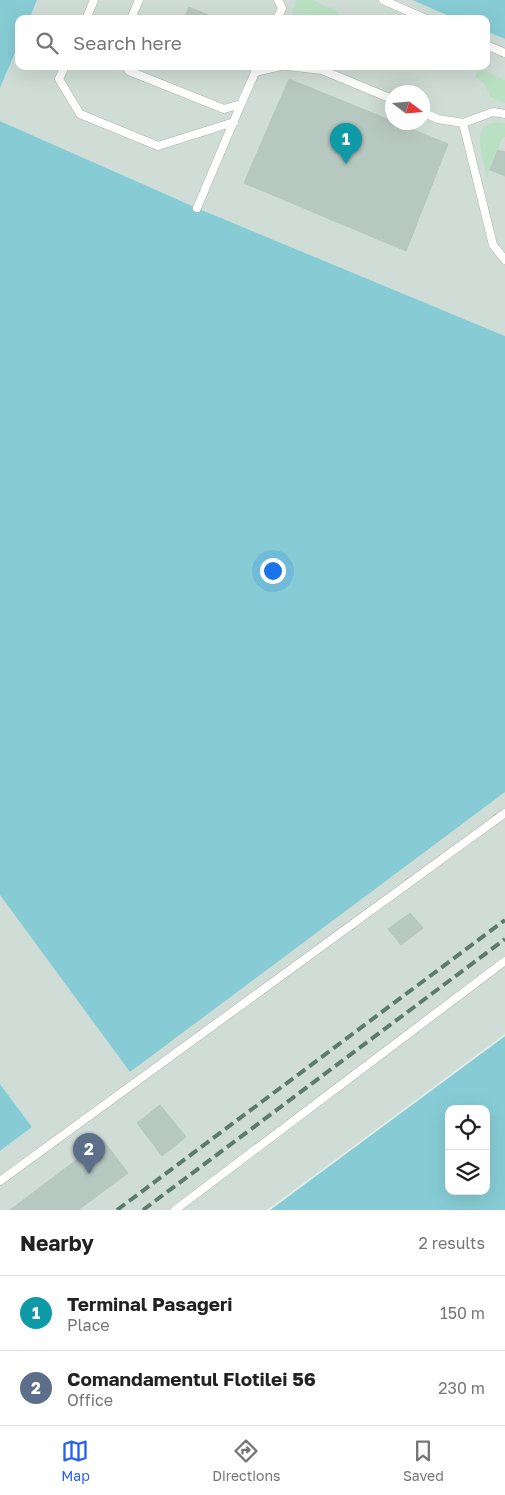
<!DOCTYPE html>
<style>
:root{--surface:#fff;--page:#f2f2f2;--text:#222;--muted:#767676;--line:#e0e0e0;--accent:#2563eb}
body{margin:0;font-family:"Golos Text",sans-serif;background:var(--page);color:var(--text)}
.controls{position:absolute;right:15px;bottom:15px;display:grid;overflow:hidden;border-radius:10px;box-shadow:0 5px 20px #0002}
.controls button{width:45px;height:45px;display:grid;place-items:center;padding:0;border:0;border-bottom:1px solid var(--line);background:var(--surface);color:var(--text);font:25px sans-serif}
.compass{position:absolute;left:385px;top:85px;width:45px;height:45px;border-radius:50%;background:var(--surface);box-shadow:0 5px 20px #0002;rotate:106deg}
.you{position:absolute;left:272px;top:570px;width:18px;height:18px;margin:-12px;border:4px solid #fff;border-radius:50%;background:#1a73e8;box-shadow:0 0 0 8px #1a73e833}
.badge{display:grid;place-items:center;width:32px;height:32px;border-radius:50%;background:var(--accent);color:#fff;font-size:16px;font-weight:700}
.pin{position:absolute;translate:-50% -41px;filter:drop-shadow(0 1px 2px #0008)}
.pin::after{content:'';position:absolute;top:26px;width:18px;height:15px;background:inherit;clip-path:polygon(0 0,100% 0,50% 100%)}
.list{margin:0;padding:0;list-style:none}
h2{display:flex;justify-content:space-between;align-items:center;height:65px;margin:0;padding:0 20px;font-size:21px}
h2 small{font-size:16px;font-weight:400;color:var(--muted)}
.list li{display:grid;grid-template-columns:32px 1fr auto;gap:15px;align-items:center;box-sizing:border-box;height:75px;padding:0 20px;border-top:1px solid var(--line)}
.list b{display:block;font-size:19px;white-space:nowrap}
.list p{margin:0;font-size:16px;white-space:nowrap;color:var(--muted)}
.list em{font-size:16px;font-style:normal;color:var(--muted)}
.icon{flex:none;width:28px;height:28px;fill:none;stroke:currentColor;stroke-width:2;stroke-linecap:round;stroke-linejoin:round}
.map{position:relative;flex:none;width:505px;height:1210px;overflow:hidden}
.search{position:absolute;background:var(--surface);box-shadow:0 5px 20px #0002;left:15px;right:15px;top:15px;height:55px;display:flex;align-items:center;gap:12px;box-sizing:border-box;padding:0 18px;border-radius:10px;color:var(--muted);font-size:19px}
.sheet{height:215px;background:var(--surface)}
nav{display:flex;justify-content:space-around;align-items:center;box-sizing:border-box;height:70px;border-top:1px solid var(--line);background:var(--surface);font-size:14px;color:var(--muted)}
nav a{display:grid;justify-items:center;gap:2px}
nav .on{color:var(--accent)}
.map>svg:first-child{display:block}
.built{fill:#d0ddd7;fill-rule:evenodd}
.green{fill:#bae0c3}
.water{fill:#87ccd5;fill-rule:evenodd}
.pier{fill:#e2ede8}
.building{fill:#b7c8c1;stroke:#b4c7bf}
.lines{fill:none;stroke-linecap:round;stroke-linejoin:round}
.lane-casing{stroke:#a4b5af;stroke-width:9}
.lane{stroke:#fff;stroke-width:8}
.rail{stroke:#5b7b71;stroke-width:4;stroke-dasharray:10 5;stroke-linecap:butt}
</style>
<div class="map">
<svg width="505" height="1210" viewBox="0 0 505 1210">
<rect width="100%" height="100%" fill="#e2ede8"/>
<!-- built -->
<path class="built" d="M 37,0 L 412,0 L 456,19 L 29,19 Z
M 486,31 L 505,39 L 505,336 L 197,208 L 0,121 L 0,88 L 19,44 L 19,66 L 486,66 ZM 392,92 L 422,92 L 422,122 L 392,122 Z
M 505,789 L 505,1042 L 282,1210 L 0,1210 L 0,1151 L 32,1127 L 0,1084 L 0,895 L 130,1071 Z"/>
<!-- green -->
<path class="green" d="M 296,0 L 313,0 L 339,12 L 336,19 L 290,19 Z
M 478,68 L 505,80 L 505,103 L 490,97 L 485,85 L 476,77 Z
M 496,122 L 505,123 L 505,137 L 503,137 L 487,178 C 485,167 476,140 482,130 C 485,125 491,123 496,122 Z"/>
<!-- water -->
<path class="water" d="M 0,0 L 37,0 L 29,19 L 19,19 L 19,44 L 0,88 Z
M 412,0 L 505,0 L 505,39 L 486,31 L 486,19 L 456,19 Z
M 0,121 L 197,208 L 505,336 L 505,792 L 130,1072 L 0,895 Z
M 505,1036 L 505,1210 L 270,1210 ZM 449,1109 L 486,1109 L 486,1191 L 449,1191 Z
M 0,1084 L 32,1127 L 0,1151 Z"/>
<!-- pier -->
<path class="pier" d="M 505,1034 L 505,1036 L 270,1210 L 267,1210 Z"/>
<!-- building -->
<path class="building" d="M 189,7 L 218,19 L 184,19 Z
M 289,79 L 448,144 L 406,251 L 244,183 Z
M 498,150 L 505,152 L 505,176 L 490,170 Z
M 410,913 L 423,928 L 401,945 L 388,929 Z
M 160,1105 L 186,1137 L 162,1156 L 137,1123 Z
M 103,1140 L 128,1173 L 78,1210 L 10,1210 Z"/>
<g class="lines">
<defs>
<path id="lane" d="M 383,0 L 426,19
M 86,19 L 94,0
M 131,19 L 139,0
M 277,19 L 282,8 L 278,0
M 486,45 L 505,53
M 65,66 L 59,79 L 80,114 L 158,146 L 234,122
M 126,66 L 129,71 L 224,109 L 241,104 L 258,66
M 287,66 L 322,70 L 392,99
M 255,72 L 281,66
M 422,112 L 438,119 L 463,123 L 493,112 L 505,114
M 463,123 L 493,245 L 505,260
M 197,208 L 241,104
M 0,1181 L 505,813
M 175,1210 L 505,961"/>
</defs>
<!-- lane casing -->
<use href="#lane" class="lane-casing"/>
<!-- lane -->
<use href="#lane" class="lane"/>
<!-- rail -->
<path class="rail" d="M 117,1210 L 505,920
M 143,1210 L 505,939"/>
</g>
</svg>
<div class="controls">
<button><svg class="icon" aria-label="locate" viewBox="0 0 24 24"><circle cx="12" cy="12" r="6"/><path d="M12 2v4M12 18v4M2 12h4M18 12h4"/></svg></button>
<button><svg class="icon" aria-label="layers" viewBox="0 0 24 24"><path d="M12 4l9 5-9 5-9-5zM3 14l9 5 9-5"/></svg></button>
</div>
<svg class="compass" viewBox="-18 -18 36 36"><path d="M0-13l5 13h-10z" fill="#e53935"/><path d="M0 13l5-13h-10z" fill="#767676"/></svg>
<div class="you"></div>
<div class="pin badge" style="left:346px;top:164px;background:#0f9aa8">1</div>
<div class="pin badge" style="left:89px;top:1174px;background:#5c6f8a">2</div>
<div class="search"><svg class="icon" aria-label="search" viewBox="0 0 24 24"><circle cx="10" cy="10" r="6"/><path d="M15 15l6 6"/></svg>Search here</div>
</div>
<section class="sheet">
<h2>Nearby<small>2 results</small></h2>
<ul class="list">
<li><span class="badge" style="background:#0f9aa8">1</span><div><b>Terminal Pasageri</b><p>Place</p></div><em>150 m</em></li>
<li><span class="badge" style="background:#5c6f8a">2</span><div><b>Comandamentul Flotilei 56</b><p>Office</p></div><em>230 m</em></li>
</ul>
</section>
<nav>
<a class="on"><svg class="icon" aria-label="map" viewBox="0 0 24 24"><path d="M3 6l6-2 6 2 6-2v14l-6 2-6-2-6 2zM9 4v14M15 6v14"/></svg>Map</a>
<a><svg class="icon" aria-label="directions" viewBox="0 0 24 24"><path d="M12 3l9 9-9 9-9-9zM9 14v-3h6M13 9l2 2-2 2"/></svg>Directions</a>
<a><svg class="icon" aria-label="saved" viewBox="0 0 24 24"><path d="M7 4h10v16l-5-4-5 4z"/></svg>Saved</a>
</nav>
